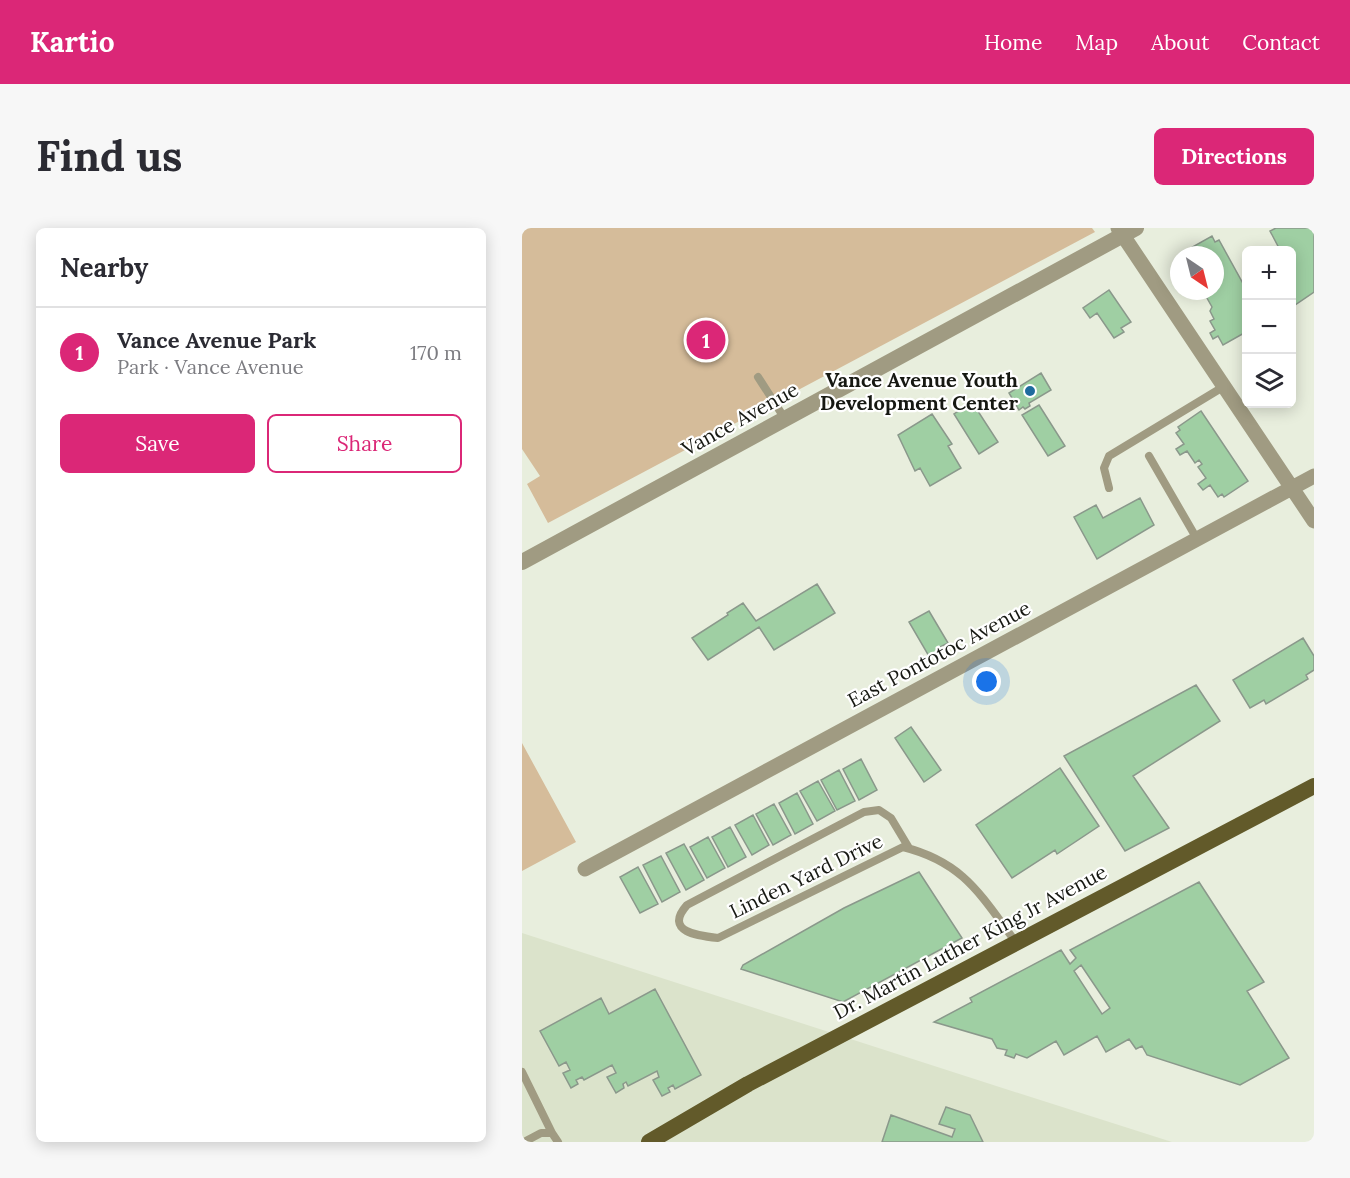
<!DOCTYPE html>
<meta charset="utf-8">
<style>
:root{--surface:#fff;--page:#f7f7f7;--text:#2b2b33;--muted:#7c7c81;--line:#e1e1e2;--accent:#db2777}
body{margin:0;font-family:Lora,serif;background:var(--page);color:var(--text)}
.controls{position:absolute;right:18px;top:18px;display:grid;overflow:hidden;border-radius:9px;box-shadow:0 3px 15px #0003}
.controls button{width:54px;height:54px;display:grid;place-items:center;padding:0;border:0;border-bottom:2px solid var(--line);background:var(--surface);color:var(--text);font:30px sans-serif}
.compass{position:absolute;left:648px;top:18px;width:54px;height:54px;border-radius:50%;background:var(--surface);box-shadow:0 3px 15px #0003;rotate:145deg}
.you{position:absolute;left:465px;top:454px;width:21px;height:21px;margin:-15px;border:4px solid #fff;border-radius:50%;background:#1a73e8;box-shadow:0 0 0 9px #1a73e833}
.badge{display:grid;place-items:center;width:39px;height:39px;border-radius:50%;background:var(--accent);color:#fff;font-size:20px;font-weight:700}
.pin{position:absolute;translate:-50% -50%;border:3px solid #fff;box-shadow:0 2px 6px #0006}
.list{margin:0;padding:0;list-style:none}
h2{display:flex;justify-content:space-between;align-items:center;height:78px;margin:0;padding:0 24px;font-size:26px}
h2 small{font-size:20px;font-weight:400;color:var(--muted)}
.list li{display:grid;grid-template-columns:39px 1fr auto;gap:18px;align-items:center;box-sizing:border-box;height:90px;padding:0 24px;border-top:2px solid var(--line)}
.list b{display:block;font-size:22px;white-space:nowrap}
.list p{margin:0;font-size:20px;white-space:nowrap;color:var(--muted)}
.list em{font-size:20px;font-style:normal;color:var(--muted)}
.actions{display:flex;gap:12px;padding:18px 24px}
.actions a{flex:1;padding:14px 0;border:2px solid var(--accent);border-radius:9px;text-align:center;font-size:21px;color:var(--accent)}
.actions .main{background:var(--accent);color:#fff}
.icon{flex:none;width:33px;height:33px;fill:none;stroke:currentColor;stroke-width:2;stroke-linecap:round;stroke-linejoin:round}
.map{position:relative;flex:none;width:792px;height:914px;overflow:hidden;border-radius:9px}
header{display:flex;align-items:center;gap:36px;box-sizing:border-box;height:84px;padding:0 30px;background:var(--accent);color:#fff}
header strong{font-size:28px}
nav{display:flex;gap:33px;margin-inline-start:auto;font-size:21px}
.intro{display:flex;align-items:center;justify-content:space-between;box-sizing:border-box;height:144px;padding:0 36px}
h1{margin:0;font-size:42px}
.button{padding:15px 27px;border-radius:9px;background:var(--accent);color:#fff;font-size:21px;font-weight:700}
main{display:flex;gap:36px;padding:0 36px}
aside{flex:1;background:var(--surface);border-radius:9px;box-shadow:0 3px 15px #0003}
.map>svg:first-child{display:block}
.built{fill:#dbe3cb}
.green{fill:#d5bc9a}
.building{fill:#9fcfa3;stroke:#8a988b;stroke-width:1.5;fill-rule:evenodd}
.lines{fill:none;stroke-linecap:round;stroke-linejoin:round}
.service{stroke:#a09b82;stroke-width:8}
.minor{stroke:#a09b82;stroke-width:15}
.tertiary{stroke:#a09b82;stroke-width:16}
.primary{stroke:#625a2a;stroke-width:16}
.poi-dot{fill:#1f6b9e;stroke:#fff;stroke-width:2}
.labels{text-anchor:middle;stroke-width:4.5;stroke-linejoin:round;paint-order:stroke}
.poi-label{font-size:20px;font-weight:bold;fill:#161812;stroke:#fff;text-anchor:end}
.street-label{font-size:20px;fill:#161812;stroke:#fff}
</style>
<header>
<strong>Kartio</strong>
<nav><a>Home</a><a>Map</a><a>About</a><a>Contact</a></nav>
</header>
<div class="intro"><h1>Find us</h1><a class="button">Directions</a></div>
<main>
<aside>
<h2>Nearby<small></small></h2>
<ul class="list">
<li><span class="badge">1</span><div><b>Vance Avenue Park</b><p>Park · Vance Avenue</p></div><em>170 m</em></li>
</ul>
<div class="actions"><a class="main">Save</a><a>Share</a></div>
</aside>
<div class="map">
<svg width="792" height="914" viewBox="0 0 792 914">
<rect width="100%" height="100%" fill="#e8eedd"/>
<!-- built -->
<path class="built" d="M 0,705 L 465,855 L 650,914 L 0,914 Z"/>
<!-- green -->
<path class="green" d="M 0,0 L 570,0 L 573,4 L 26,295 L 5,256 L 18,248 L 0,221 Z
M 0,515 L 54,614 L 0,643 Z"/>
<!-- building -->
<path class="building" d="M 754,0 L 792,0 L 792,64 L 770,79 L 770,22 L 758,22 L 748,3 Z
M 690,8 L 693,14 L 697,12 L 724,61 L 724,104 L 701,117 L 696,108 L 691,111 L 688,105 L 693,102 L 688,93 L 692,91 L 688,83 L 690,79 L 681,63 L 693,63 L 693,27 L 667,27 L 665,22 Z
M 587,62 L 609,94 L 599,100 L 602,104 L 592,110 L 575,85 L 568,90 L 561,80 Z
M 519,145 L 529,162 L 507,175 L 508,178 L 503,181 L 501,179 L 497,182 L 487,165 Z
M 450,174 L 476,214 L 457,226 L 432,186 Z
M 517,177 L 543,218 L 526,228 L 500,187 Z
M 679,183 L 726,253 L 702,269 L 700,266 L 696,269 L 688,257 L 681,262 L 676,256 L 684,250 L 676,239 L 680,236 L 677,232 L 673,235 L 665,223 L 658,227 L 654,221 L 662,216 L 654,205 L 658,202 L 656,199 Z
M 410,186 L 430,216 L 426,218 L 439,240 L 408,258 L 398,240 L 393,243 L 376,207 Z
M 618,270 L 632,297 L 575,331 L 552,289 L 574,277 L 581,290 Z
M 295,356 L 313,385 L 252,422 L 237,399 L 186,432 L 170,410 L 206,387 L 205,385 L 221,375 L 234,393 Z
M 407,383 L 426,415 L 418,419 L 420,422 L 408,430 L 387,394 Z
M 781,410 L 792,428 L 792,442 L 784,447 L 786,451 L 744,476 L 742,472 L 728,480 L 711,452 Z
M 674,457 L 698,493 L 611,548 L 647,600 L 603,623 L 542,528 Z
M 389,499 L 419,542 L 402,554 L 373,510 Z
M 339,531 L 355,562 L 337,572 L 321,541 Z
M 538,540 L 577,598 L 535,626 L 533,622 L 490,650 L 454,597 Z
M 317,542 L 333,573 L 315,582 L 299,552 Z
M 296,553 L 313,583 L 295,593 L 278,563 Z
M 275,565 L 291,596 L 273,606 L 257,575 Z
M 252,576 L 269,607 L 251,617 L 234,586 Z
M 231,587 L 247,617 L 230,627 L 213,597 Z
M 208,599 L 224,629 L 206,639 L 190,609 Z
M 186,609 L 203,640 L 185,650 L 168,619 Z
M 162,616 L 182,652 L 164,662 L 144,625 Z
M 139,628 L 158,664 L 140,674 L 121,637 Z
M 116,639 L 136,676 L 118,685 L 98,649 Z
M 397,644 L 440,710 L 321,774 L 219,741 L 221,737 L 322,680 Z
M 677,654 L 742,754 L 725,763 L 767,830 L 718,857 L 625,827 L 620,818 L 614,821 L 607,811 L 584,824 L 575,808 L 542,827 L 534,813 L 505,830 L 494,826 L 492,830 L 483,827 L 485,822 L 475,820 L 470,811 L 412,794 L 450,774 L 448,770 L 539,722 L 548,736 L 554,730 L 548,722 ZM 559,737 L 588,780 L 580,786 L 552,743 Z
M 133,761 L 179,847 L 153,861 L 151,857 L 146,860 L 148,864 L 140,868 L 131,852 L 137,849 L 135,843 L 106,858 L 104,854 L 101,856 L 102,860 L 94,865 L 85,849 L 94,845 L 90,837 L 62,852 L 60,849 L 54,852 L 56,856 L 49,860 L 41,845 L 48,842 L 44,834 L 37,838 L 18,803 L 79,770 L 87,786 Z
M 424,879 L 448,887 L 461,914 L 360,914 L 369,887 L 430,909 L 433,901 L 417,896 Z"/>
<g class="lines">
<!-- service -->
<path class="service" d="M 236,149 L 263,191
M 627,228 L 675,311
M 587,260 L 582,240 L 587,228 L 701,159
M 387,620 L 369,590 L 357,582 L 342,584 L 165,677 C 141,704 177,708 196,710 L 381,619 C 441,634 458,666 493,713
M 0,844 L 30,905
M 2,914 L 19,905 L 30,905 L 36,914"/>
<!-- minor -->
<path class="minor" d="M 596,0 L 792,293
M 63,641 L 792,248"/>
<!-- tertiary -->
<path class="tertiary" d="M 0,334 L 614,0"/>
<!-- primary -->
<path class="primary" d="M 127,914 L 226,856 L 792,558"/>
</g>
<!-- markers -->
<circle class="poi-dot" cx="508" cy="163" r="6"/>
<g class="labels">
<!-- poi labels -->
<g class="poi-label">
<text x="496" y="159">Vance Avenue Youth<tspan x="496" dy="23">Development Center</tspan></text>
</g>
<!-- street labels -->
<g class="street-label">
<text transform="translate(218 191) rotate(-29)" y="7">Vance Avenue</text>
<text transform="translate(417 426) rotate(-28)" y="7">East Pontotoc Avenue</text>
<text transform="translate(284 648) rotate(-26)" y="7">Linden Yard Drive</text>
<text transform="translate(448 714) rotate(-28)" y="7">Dr. Martin Luther King Jr Avenue</text>
</g>
</g>
</svg>
<div class="controls">
<button>+</button>
<button>−</button>
<button><svg class="icon" aria-label="layers" viewBox="0 0 24 24"><path d="M12 4l9 5-9 5-9-5zM3 14l9 5 9-5"/></svg></button>
</div>
<svg class="compass" viewBox="-18 -18 36 36"><path d="M0-13l5 13h-10z" fill="#e53935"/><path d="M0 13l5-13h-10z" fill="#7c7c81"/></svg>
<div class="you"></div>
<div class="pin badge" style="left:184px;top:112px">1</div>
</div>
</main>
